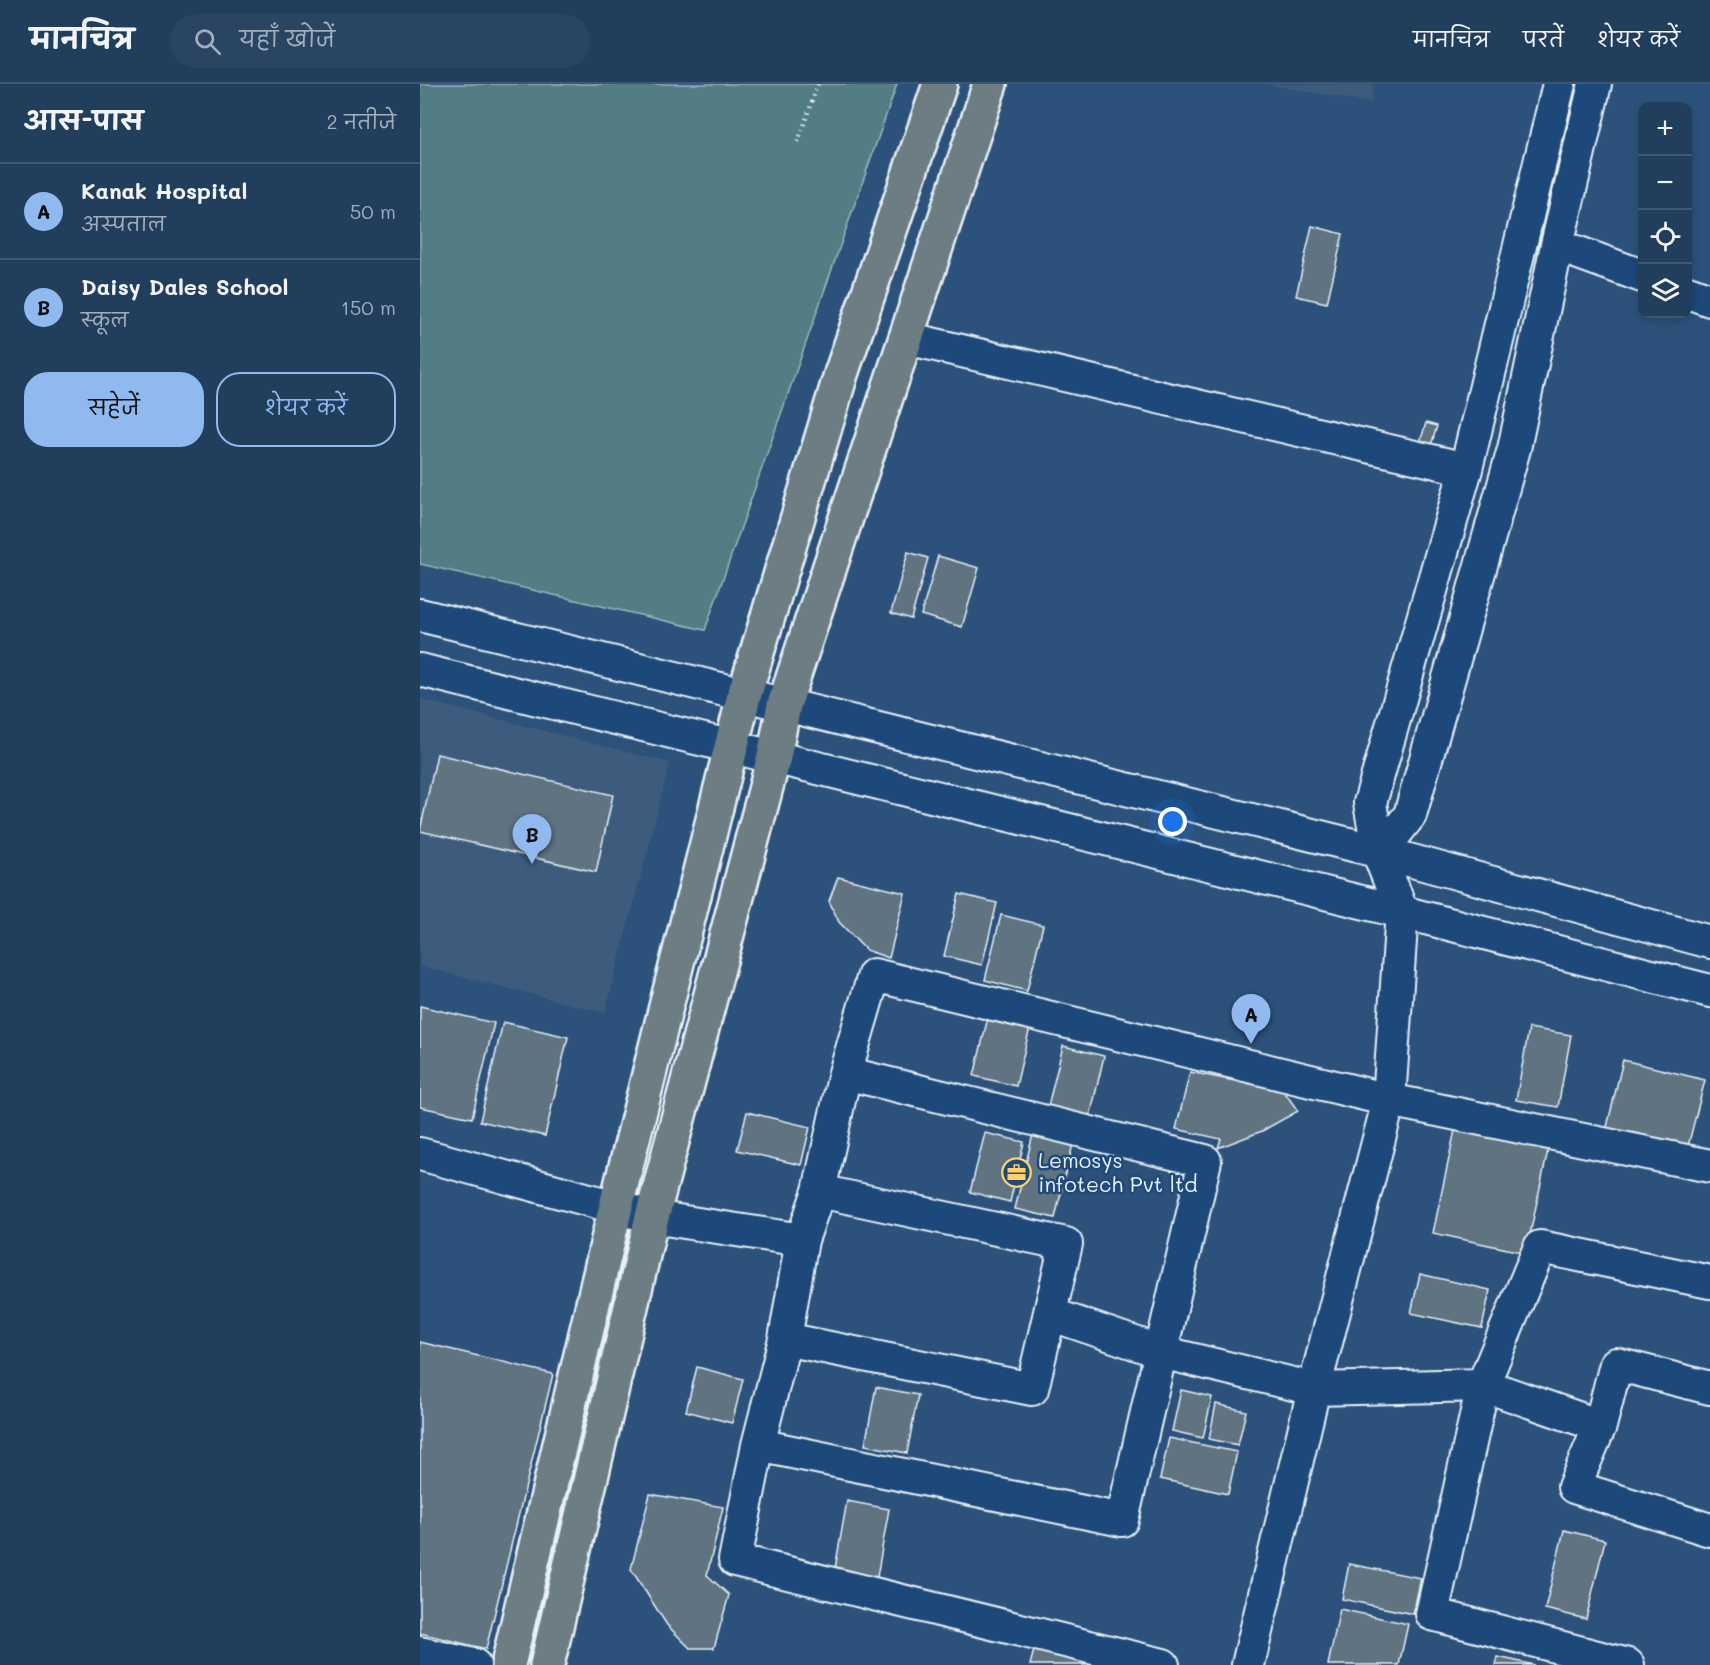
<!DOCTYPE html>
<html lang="hi">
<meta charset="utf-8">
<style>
:root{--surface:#213e5c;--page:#294562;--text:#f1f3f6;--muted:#a2aebb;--line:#3e5772;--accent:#90b9f0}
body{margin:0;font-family:Mali,"Playpen Sans Deva",sans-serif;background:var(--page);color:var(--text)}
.controls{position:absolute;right:18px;top:18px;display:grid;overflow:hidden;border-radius:12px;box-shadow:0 3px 9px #0003}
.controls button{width:54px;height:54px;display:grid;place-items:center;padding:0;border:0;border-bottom:2px solid var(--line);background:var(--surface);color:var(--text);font:30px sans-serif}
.you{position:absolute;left:753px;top:738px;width:21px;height:21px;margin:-15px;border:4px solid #fff;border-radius:50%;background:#1a73e8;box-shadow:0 0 0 9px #1a73e833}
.badge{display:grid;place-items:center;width:39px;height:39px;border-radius:50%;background:var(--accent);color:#111;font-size:20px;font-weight:700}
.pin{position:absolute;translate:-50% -50px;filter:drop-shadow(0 2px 3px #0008)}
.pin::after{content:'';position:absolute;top:32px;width:21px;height:18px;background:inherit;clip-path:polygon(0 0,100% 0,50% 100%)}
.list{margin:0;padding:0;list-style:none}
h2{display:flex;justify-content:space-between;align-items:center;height:78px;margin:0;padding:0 24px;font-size:26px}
h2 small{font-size:20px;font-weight:400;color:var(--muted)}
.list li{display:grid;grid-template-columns:39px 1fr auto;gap:18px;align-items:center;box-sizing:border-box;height:96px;padding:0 24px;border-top:2px solid var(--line)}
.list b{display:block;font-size:22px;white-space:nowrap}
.list p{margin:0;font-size:20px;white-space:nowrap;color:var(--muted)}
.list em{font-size:20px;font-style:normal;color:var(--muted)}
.actions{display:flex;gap:12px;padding:18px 24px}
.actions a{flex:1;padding:14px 0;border:2px solid var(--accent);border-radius:24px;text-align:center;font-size:21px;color:var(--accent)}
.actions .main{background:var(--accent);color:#111}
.icon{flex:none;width:33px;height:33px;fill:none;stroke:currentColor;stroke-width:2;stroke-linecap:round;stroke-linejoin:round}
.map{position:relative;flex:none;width:1290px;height:1581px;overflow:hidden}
header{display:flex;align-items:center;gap:36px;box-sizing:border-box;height:84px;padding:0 30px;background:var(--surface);border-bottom:2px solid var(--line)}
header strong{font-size:28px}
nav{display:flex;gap:33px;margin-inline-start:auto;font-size:21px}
.search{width:420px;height:54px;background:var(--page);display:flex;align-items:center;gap:15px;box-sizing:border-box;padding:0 21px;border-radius:33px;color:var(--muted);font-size:22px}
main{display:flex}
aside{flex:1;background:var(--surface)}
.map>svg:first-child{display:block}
.built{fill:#3c5c7d}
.green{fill:#537d84;stroke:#9eb7be;stroke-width:1.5}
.building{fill:#607381;stroke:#e8f1f8;stroke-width:1.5}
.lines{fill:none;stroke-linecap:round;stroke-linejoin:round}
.minor-casing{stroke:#e8f1f8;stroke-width:36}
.major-casing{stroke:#e8f1f8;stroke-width:38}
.path{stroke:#e8f1f8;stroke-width:4;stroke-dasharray:1.5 4.5;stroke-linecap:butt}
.minor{stroke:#1f4a7a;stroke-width:32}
.major{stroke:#6c7e84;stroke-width:33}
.labels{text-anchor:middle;stroke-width:5;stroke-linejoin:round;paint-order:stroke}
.poi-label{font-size:21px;fill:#e8f1f8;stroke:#1f4a7a;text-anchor:start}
</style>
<header>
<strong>मानचित्र</strong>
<div class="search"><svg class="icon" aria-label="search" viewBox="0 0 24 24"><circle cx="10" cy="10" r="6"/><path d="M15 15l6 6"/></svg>यहाँ खोजें</div>
<nav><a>मानचित्र</a><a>परतें</a><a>शेयर करें</a></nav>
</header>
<main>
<aside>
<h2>आस-पास<small>2 नतीजे</small></h2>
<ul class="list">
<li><span class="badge">A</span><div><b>Kanak Hospital</b><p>अस्पताल</p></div><em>50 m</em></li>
<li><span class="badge">B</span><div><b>Daisy Dales School</b><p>स्कूल</p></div><em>150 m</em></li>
</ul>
<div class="actions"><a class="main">सहेजें</a><a>शेयर करें</a></div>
</aside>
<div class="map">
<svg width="1290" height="1581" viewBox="0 0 1290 1581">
<rect width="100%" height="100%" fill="#2c527b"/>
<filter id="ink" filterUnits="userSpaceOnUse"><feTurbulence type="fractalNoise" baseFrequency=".0167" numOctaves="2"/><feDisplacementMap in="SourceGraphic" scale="12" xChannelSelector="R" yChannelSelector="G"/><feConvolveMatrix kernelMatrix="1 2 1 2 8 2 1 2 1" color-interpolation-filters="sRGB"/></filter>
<g filter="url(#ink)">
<!-- built -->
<path class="built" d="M 845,0 L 953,0 L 951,19 Z
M 0,615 L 250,679 L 185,929 L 0,882 Z"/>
<!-- green -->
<path class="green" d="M 0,0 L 477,0 L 285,546 L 0,480 Z"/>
<!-- building -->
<path class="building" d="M 892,142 L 923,150 L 907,219 L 876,212 Z
M 1006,339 L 1017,342 L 1009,368 L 998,365 Z
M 488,468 L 508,474 L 491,535 L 471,529 Z
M 518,472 L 559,484 L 542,543 L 501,531 Z
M 17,670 L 193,711 L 176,788 L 0,747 Z
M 418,793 L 485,809 L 469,874 L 446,866 L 419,838 L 409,817 Z
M 539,810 L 577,819 L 562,881 L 524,872 Z
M 581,831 L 623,841 L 607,907 L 565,896 Z
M 0,922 L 74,939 L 52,1034 L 0,1023 Z
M 569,929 L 611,939 L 596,1002 L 554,992 Z
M 83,938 L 148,953 L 125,1052 L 60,1037 Z
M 1109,944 L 1151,951 L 1138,1023 L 1096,1016 Z
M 643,962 L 684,972 L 670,1033 L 628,1022 Z
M 1203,976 L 1285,996 L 1267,1066 L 1186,1047 Z
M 770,988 L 819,998 L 820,995 L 863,1006 L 878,1027 L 842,1047 L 798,1064 L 801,1055 L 756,1045 Z
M 327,1028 L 390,1043 L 381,1081 L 317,1066 Z
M 1035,1046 L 1128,1066 L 1106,1169 L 1013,1149 Z
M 565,1049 L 604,1058 L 590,1118 L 550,1108 Z
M 613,1050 L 653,1060 L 635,1134 L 595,1125 Z
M 1000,1190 L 1070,1206 L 1062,1244 L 991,1229 Z
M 0,1258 L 133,1290 L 66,1565 L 0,1549 Z
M 277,1283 L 323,1295 L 312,1339 L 266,1327 Z
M 456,1303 L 498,1311 L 487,1369 L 445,1361 Z
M 761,1306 L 792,1313 L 783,1354 L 752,1347 Z
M 796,1320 L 826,1327 L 818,1361 L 789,1355 Z
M 749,1354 L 817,1368 L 808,1410 L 740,1395 Z
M 230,1410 L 303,1423 L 287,1491 L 309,1511 L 294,1564 L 270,1564 L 247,1541 L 211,1485 Z
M 427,1417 L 469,1425 L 456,1498 L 414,1490 Z
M 1144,1446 L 1185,1456 L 1166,1535 L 1125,1525 Z
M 929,1480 L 1001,1494 L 993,1530 L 922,1515 Z
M 920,1525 L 988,1540 L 979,1581 L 908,1581 Z
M 614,1566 L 678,1581 L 610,1581 Z
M 1078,1573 L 1114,1581 L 1076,1581 Z"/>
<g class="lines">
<defs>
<path id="minor" d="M 1137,161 L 1222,192
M 1268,208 L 1290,216
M 486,254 L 1046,385
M 0,531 L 941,763 L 1290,858
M 0,586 L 982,828 L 1290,907
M 959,770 L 990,731 L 1094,365 L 1137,161 L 1175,0
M 0,1070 L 232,1133 L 382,1156
M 630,1230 L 741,1268 L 894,1305 L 1063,1301 L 1180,1342
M 365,1255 L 612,1305 L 646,1160 L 399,1107
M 1290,1304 L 1196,1280 L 1180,1342 L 1154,1403 L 1290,1446
M 338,1361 L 702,1436 L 785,1077 L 425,989
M 0,1569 L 54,1581
M 743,1581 L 315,1476 L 338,1361 L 365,1255 L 382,1156 L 399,1107 L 425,989 L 454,891 L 969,1016 L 1290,1082
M 828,1581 L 894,1305 L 969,1016 L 982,828 L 959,770 L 950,719 L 1046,385 L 1139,0
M 1208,1581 L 1012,1530 L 1063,1301 L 1120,1163 L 1290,1198"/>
<path id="major" d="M 88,1581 L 196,1122 L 324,612 L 421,290 L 520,0
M 127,1581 L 232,1133 L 354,673 L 364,621 L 570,0"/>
</defs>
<!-- minor casing -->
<use href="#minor" class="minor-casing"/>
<!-- major casing -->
<use href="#major" class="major-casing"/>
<!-- path -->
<path class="path" d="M 378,58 L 398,0"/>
<!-- minor -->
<use href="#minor" class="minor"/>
<!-- major -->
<use href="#major" class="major"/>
</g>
</g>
<!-- icons -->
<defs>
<symbol id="office-ring" viewBox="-11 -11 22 22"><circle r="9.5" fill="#1f4a7a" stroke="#ffd166" stroke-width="1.5"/><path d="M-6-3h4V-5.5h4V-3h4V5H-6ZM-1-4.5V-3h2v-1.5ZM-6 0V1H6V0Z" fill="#ffd166"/></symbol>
</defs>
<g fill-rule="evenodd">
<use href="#office-ring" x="580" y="1072" width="33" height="33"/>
</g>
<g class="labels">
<!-- poi labels -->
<g class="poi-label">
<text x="618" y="1084">Lemosys<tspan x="618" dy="24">infotech Pvt ltd</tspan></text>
</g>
</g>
</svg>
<div class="controls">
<button>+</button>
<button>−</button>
<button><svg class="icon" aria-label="locate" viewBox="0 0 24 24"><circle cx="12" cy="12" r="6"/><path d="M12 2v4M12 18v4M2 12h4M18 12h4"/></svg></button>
<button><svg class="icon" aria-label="layers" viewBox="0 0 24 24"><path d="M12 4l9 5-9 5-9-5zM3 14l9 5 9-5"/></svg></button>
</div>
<div class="you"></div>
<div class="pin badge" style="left:831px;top:960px">A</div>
<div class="pin badge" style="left:112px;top:780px">B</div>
</div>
</main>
